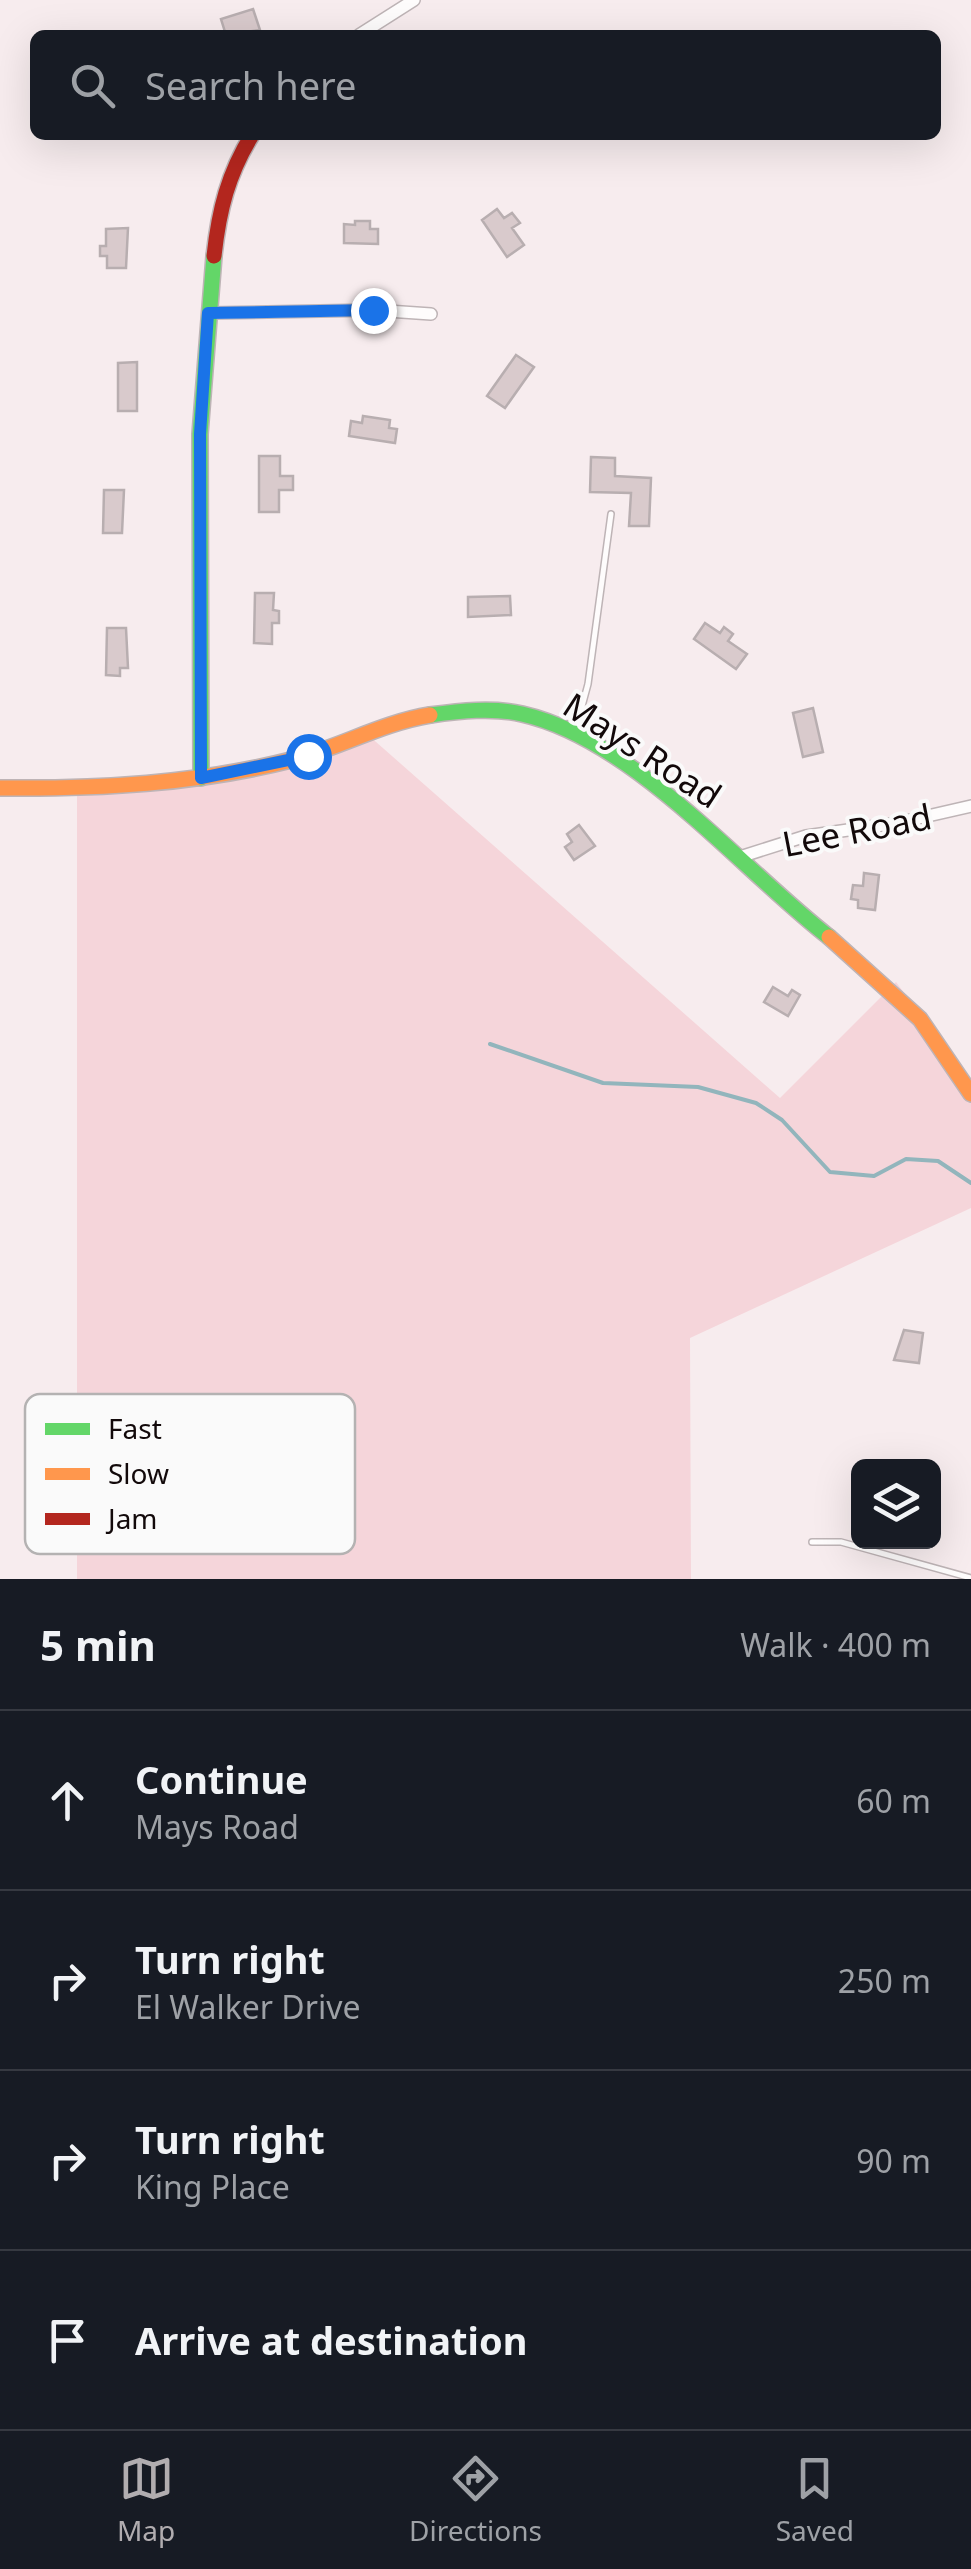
<!DOCTYPE html>
<meta charset="utf-8">
<style>
:root{--surface:#171b24;--page:#242831;--text:#f1f3f6;--muted:#9ea1a6;--line:#363941;--accent:#b1adb0}
body{margin:0;font-family:"Noto Sans",sans-serif;background:var(--page);color:var(--text)}
.controls{position:absolute;right:30px;bottom:30px;display:grid;overflow:hidden;border-radius:15px;box-shadow:0 10px 40px #0002}
.controls button{width:90px;height:90px;display:grid;place-items:center;padding:0;border:0;border-bottom:2px solid var(--line);background:var(--surface);color:var(--text);font:50px sans-serif}
.stop{position:absolute;width:30px;height:30px;margin:-22px;border:8px solid #1a73e8;border-radius:50%;background:#fff}
.stop.end{background:#1a73e8;border-color:#fff;box-shadow:0 2px 10px #0008}
.list{margin:0;padding:0;list-style:none}
h2{display:flex;justify-content:space-between;align-items:center;height:130px;margin:0;padding:0 40px;font-size:42px}
h2 small{font-size:32px;font-weight:400;color:var(--muted)}
.list li{display:grid;grid-template-columns:65px 1fr auto;gap:30px;align-items:center;box-sizing:border-box;height:180px;padding:0 40px;border-top:2px solid var(--line)}
.list b{display:block;font-size:38px;white-space:nowrap}
.list p{margin:0;font-size:32px;white-space:nowrap;color:var(--muted)}
.list em{font-size:32px;font-style:normal;color:var(--muted)}
.icon{flex:none;width:55px;height:55px;fill:none;stroke:currentColor;stroke-width:2;stroke-linecap:round;stroke-linejoin:round}
.map{position:relative;flex:none;width:971px;height:1579px;overflow:hidden}
.search{position:absolute;background:var(--surface);box-shadow:0 10px 40px #0002;left:30px;right:30px;top:30px;height:110px;display:flex;align-items:center;gap:25px;box-sizing:border-box;padding:0 35px;border-radius:15px;color:var(--muted);font-size:38px}
.sheet{height:850px;background:var(--surface)}
nav{display:flex;justify-content:space-around;align-items:center;box-sizing:border-box;height:140px;border-top:2px solid var(--line);background:var(--surface);font-size:28px;color:var(--muted)}
nav a{display:grid;justify-items:center;gap:5px}
nav .on{color:var(--accent)}
.map>svg:first-child{display:block}
.green{fill:#f5d5da}
.lines{fill:none;stroke-linecap:round;stroke-linejoin:round}
.stream{stroke:#92b5bc;stroke-width:4}
.building{fill:#d9cacc;stroke:#b8aeb0;stroke-width:2.5}
.lane-casing{stroke:#beb4b6;stroke-width:8}
.street-casing{stroke:#beb4b6;stroke-width:14}
.fast-casing{stroke:#beb4b6;stroke-width:18}
.slow-casing{stroke:#beb4b6;stroke-width:18}
.jam-casing{stroke:#beb4b6;stroke-width:18}
.lane{stroke:#fefcfc;stroke-width:5}
.street{stroke:#fefcfc;stroke-width:11}
.fast{stroke:#63d668;stroke-width:15}
.slow{stroke:#ff974d;stroke-width:15}
.jam{stroke:#b3261e;stroke-width:15}
.route{stroke:#1a73e8;stroke-width:12}
.labels{text-anchor:middle;stroke-width:8;stroke-linejoin:round;paint-order:stroke}
.street-label{font-size:35px;fill:#12090a;stroke:#fafafa}
.key{fill:#fafafa;stroke:#b4b2b2;stroke-width:2.5}
.key-label{font-size:28px;fill:#12090a}
</style>
<div class="map">
<svg width="971" height="1579" viewBox="0 0 971 1579">
<rect width="100%" height="100%" fill="#f7ecee"/>
<!-- green -->
<path class="green" d="M 367,734 L 780,1098 L 896,982 L 971,1082 L 971,1208 L 690,1338 L 691,1579 L 77,1579 L 77,783 L 268,767 Z"/>
<g class="lines">
<!-- stream -->
<path class="stream" d="M 490,1044 L 603,1083 L 698,1087 L 756,1103 L 782,1120 L 830,1172 L 874,1176 L 906,1159 L 938,1161 L 971,1183"/>
</g>
<!-- building -->
<path class="building" d="M 253,9 L 260,30 L 226,35 L 221,19 Z
M 497,209 L 504,218 L 512,213 L 520,223 L 512,228 L 524,245 L 507,257 L 482,220 Z
M 355,221 L 370,221 L 370,229 L 378,229 L 378,244 L 344,243 L 344,224 L 355,225 Z
M 128,228 L 126,268 L 107,268 L 107,256 L 100,256 L 100,246 L 106,246 L 106,229 Z
M 516,355 L 534,367 L 505,408 L 487,396 Z
M 137,362 L 137,411 L 118,411 L 118,363 Z
M 363,416 L 390,420 L 389,428 L 397,429 L 395,443 L 349,436 L 351,421 L 362,423 Z
M 259,456 L 280,456 L 280,476 L 293,476 L 293,490 L 279,490 L 279,512 L 259,512 Z
M 591,457 L 615,458 L 615,476 L 651,478 L 649,526 L 629,526 L 631,493 L 590,492 Z
M 104,490 L 124,490 L 122,533 L 103,533 Z
M 255,593 L 274,593 L 273,610 L 279,611 L 279,623 L 272,623 L 272,644 L 254,643 Z
M 510,596 L 511,615 L 468,617 L 468,597 Z
M 705,623 L 720,633 L 724,627 L 733,634 L 728,641 L 747,654 L 736,669 L 694,639 Z
M 107,628 L 126,628 L 128,668 L 120,668 L 120,676 L 106,675 Z
M 813,708 L 823,752 L 803,757 L 793,713 Z
M 579,825 L 595,846 L 574,860 L 565,847 L 572,842 L 567,834 Z
M 864,873 L 879,875 L 875,910 L 858,908 L 858,900 L 851,899 L 853,885 L 863,886 Z
M 773,987 L 788,996 L 792,990 L 800,995 L 788,1016 L 764,1002 Z
M 904,1330 L 923,1333 L 919,1363 L 894,1360 Z"/>
<g class="lines">
<defs>
<path id="lane" d="M 575,732 L 588,684 L 611,514
M 812,1542 L 841,1542 L 971,1578"/>
<path id="street" d="M 359,35 L 414,0
M 208,313 L 373,310 L 431,314
M 743,856 L 806,836 L 897,823 L 971,806"/>
<path id="fast" d="M 430,715 C 459,711 493,707 522,714 C 634,739 740,868 829,937
M 201,778 L 200,434 L 214,256"/>
<path id="slow" d="M 0,788 C 98,789 196,784 291,760 C 339,748 381,723 430,715
M 829,937 L 920,1019 L 971,1094"/>
<path id="jam" d="M 214,256 C 219,210 228,174 252,135"/>
</defs>
<!-- lane casing -->
<use href="#lane" class="lane-casing"/>
<!-- street casing -->
<use href="#street" class="street-casing"/>
<!-- fast casing -->
<use href="#fast" class="fast-casing"/>
<!-- slow casing -->
<use href="#slow" class="slow-casing"/>
<!-- jam casing -->
<use href="#jam" class="jam-casing"/>
<!-- lane -->
<use href="#lane" class="lane"/>
<!-- street -->
<use href="#street" class="street"/>
<!-- fast -->
<use href="#fast" class="fast"/>
<!-- slow -->
<use href="#slow" class="slow"/>
<!-- jam -->
<use href="#jam" class="jam"/>
</g>
<g class="lines">
<!-- route -->
<path class="route" d="M 308,756 L 201,778 L 200,434 L 208,313 L 373,310"/>
</g>
<g class="labels">
<!-- street labels -->
<g class="street-label">
<text transform="translate(642 751) rotate(33)" y="12">Mays Road</text>
<text transform="translate(857 831) rotate(-11)" y="12">Lee Road</text>
</g>
</g>
<!-- legend -->
<rect x="25" y="1394" width="330" height="160" rx="15" class="key"/>
<rect x="45" y="1423" width="45" height="12" fill="#63d668"/>
<rect x="45" y="1468" width="45" height="12" fill="#ff974d"/>
<rect x="45" y="1513" width="45" height="12" fill="#b3261e"/>
<g class="key-label">
<text x="108" y="1439">Fast</text>
<text x="108" y="1484">Slow</text>
<text x="108" y="1529">Jam</text>
</g>
</svg>
<div class="controls">
<button><svg class="icon" aria-label="layers" viewBox="0 0 24 24"><path d="M12 4l9 5-9 5-9-5zM3 14l9 5 9-5"/></svg></button>
</div>
<div class="stop" style="left:308px;top:756px"></div>
<div class="stop end" style="left:373px;top:310px"></div>
<div class="search"><svg class="icon" aria-label="search" viewBox="0 0 24 24"><circle cx="10" cy="10" r="6"/><path d="M15 15l6 6"/></svg>Search here</div>
</div>
<section class="sheet">
<h2>5 min<small>Walk · 400 m</small></h2>
<ul class="list">
<li><svg class="icon" aria-label="ahead" viewBox="0 0 24 24"><path d="M12 20V5M6 11l6-6 6 6"/></svg><div><b>Continue</b><p>Mays Road</p></div><em>60 m</em></li>
<li><svg class="icon" aria-label="right" viewBox="0 0 24 24"><path d="M7 20v-9h11M14 6l5 5-5 5"/></svg><div><b>Turn right</b><p>El Walker Drive</p></div><em>250 m</em></li>
<li><svg class="icon" aria-label="right" viewBox="0 0 24 24"><path d="M7 20v-9h11M14 6l5 5-5 5"/></svg><div><b>Turn right</b><p>King Place</p></div><em>90 m</em></li>
<li><svg class="icon" aria-label="arrive" viewBox="0 0 24 24"><path d="M6 21V4h12l-3 4 3 4H6"/></svg><div><b>Arrive at destination</b></div></li>
</ul>
</section>
<nav>
<a class="on"><svg class="icon" aria-label="map" viewBox="0 0 24 24"><path d="M3 6l6-2 6 2 6-2v14l-6 2-6-2-6 2zM9 4v14M15 6v14"/></svg>Map</a>
<a><svg class="icon" aria-label="directions" viewBox="0 0 24 24"><path d="M12 3l9 9-9 9-9-9zM9 14v-3h6M13 9l2 2-2 2"/></svg>Directions</a>
<a><svg class="icon" aria-label="saved" viewBox="0 0 24 24"><path d="M7 4h10v16l-5-4-5 4z"/></svg>Saved</a>
</nav>
